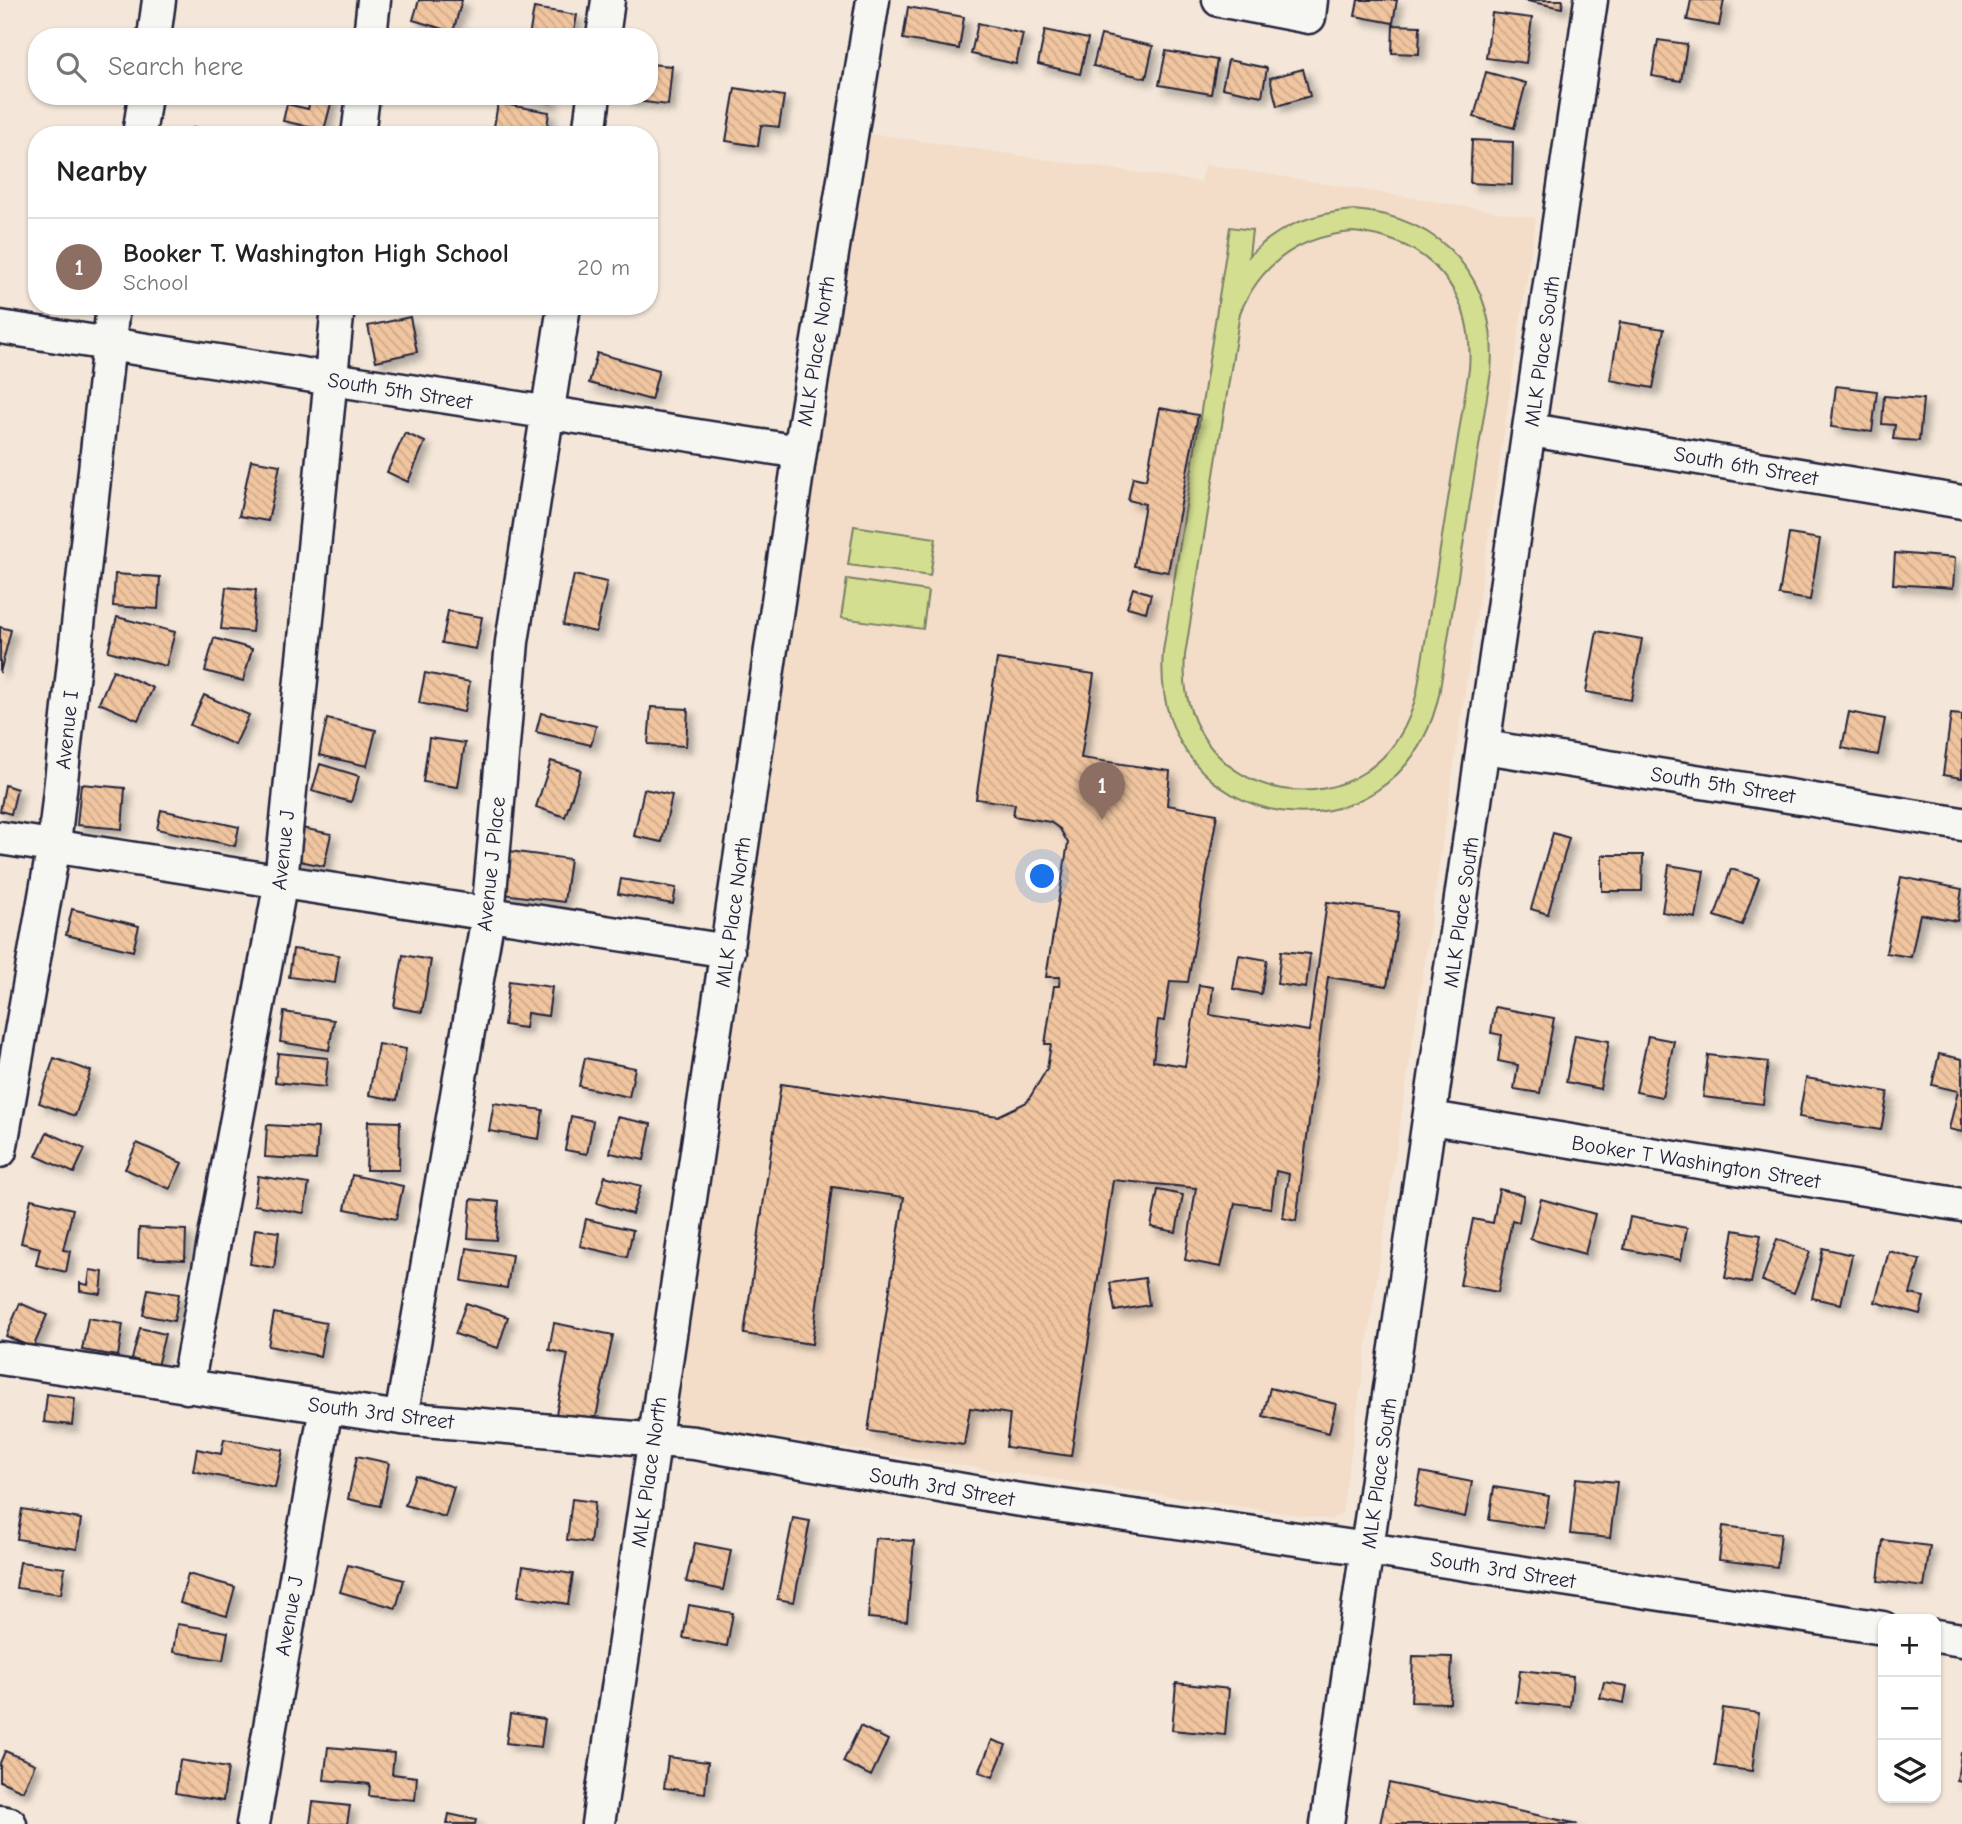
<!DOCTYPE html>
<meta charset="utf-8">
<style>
:root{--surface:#fff;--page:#f6f6f6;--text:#222;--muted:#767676;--line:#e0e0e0;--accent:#2563eb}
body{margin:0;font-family:"Comic Neue",sans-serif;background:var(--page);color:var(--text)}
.controls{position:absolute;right:21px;bottom:21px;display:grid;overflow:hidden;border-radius:14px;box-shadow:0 2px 5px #0004}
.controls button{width:63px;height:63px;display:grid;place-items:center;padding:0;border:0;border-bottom:2px solid var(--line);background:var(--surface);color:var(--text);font:35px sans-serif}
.you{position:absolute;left:1043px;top:877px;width:24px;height:24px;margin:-18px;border:5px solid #fff;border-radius:50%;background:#1a73e8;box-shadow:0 0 0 10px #1a73e833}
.badge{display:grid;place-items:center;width:46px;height:46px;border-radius:50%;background:var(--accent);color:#fff;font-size:23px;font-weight:700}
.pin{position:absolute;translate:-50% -58px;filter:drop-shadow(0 2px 4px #0008)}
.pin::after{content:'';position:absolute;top:37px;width:24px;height:21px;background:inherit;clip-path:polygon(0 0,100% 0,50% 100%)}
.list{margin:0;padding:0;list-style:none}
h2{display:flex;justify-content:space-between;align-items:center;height:91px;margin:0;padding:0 28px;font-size:30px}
h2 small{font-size:23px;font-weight:400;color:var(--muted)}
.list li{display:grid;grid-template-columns:46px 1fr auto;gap:21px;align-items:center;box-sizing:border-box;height:98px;padding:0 28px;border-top:2px solid var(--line)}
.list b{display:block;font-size:26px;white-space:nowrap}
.list p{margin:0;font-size:23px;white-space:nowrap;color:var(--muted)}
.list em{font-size:23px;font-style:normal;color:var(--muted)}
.icon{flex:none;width:38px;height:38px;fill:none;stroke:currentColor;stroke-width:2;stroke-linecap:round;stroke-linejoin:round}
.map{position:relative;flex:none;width:1962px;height:1824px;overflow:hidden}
.search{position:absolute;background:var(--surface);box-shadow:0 2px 5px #0004;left:28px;top:28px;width:630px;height:77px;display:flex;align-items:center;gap:18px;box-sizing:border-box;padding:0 24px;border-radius:28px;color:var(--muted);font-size:26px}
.panel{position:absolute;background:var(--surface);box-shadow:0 2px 5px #0004;left:28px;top:126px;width:630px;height:189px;border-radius:28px}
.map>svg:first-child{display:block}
.built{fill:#f3ddc8}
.pitch{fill:#d3de91;stroke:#7a8066;stroke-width:2;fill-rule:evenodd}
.building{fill:url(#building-back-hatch);stroke:#22223b;stroke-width:2;filter:url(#shadow)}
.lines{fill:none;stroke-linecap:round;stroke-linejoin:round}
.minor-casing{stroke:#22223b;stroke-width:37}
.minor{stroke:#f6f6f2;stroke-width:32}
.labels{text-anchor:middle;stroke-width:6;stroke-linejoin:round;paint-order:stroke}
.street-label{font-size:21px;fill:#22223b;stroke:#f6f6f2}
</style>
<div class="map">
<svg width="1962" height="1824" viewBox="0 0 1962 1824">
<defs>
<pattern id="building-back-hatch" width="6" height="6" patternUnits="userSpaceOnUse" patternTransform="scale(1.75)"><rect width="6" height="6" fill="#f0c59f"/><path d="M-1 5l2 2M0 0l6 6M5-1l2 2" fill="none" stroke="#cea98a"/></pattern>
<filter id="shadow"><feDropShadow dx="6" dy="6" stdDeviation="3.5" flood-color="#0004"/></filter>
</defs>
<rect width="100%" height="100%" fill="#f4e7d9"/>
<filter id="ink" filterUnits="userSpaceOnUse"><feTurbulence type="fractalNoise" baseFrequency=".0143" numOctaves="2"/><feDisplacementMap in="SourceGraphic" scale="14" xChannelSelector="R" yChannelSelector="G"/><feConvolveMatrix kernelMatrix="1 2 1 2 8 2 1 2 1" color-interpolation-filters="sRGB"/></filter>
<g filter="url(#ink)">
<!-- built -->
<path class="built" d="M 860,132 L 1201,182 L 1205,164 L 1536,218 L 1342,1513 L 1331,1520 L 668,1422 Z"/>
<!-- pitch -->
<path class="pitch" d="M 1353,210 C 1444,216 1499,281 1491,372 L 1439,695 C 1398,876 1148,838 1163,651 L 1230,227 L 1252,230 L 1249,256 C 1278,226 1312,213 1353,210 ZM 1353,232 C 1430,239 1475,292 1469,369 L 1417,692 C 1382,844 1173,811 1185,655 L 1240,313 C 1261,264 1299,236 1353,232 Z
M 854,526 L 936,538 L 930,576 L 848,565 Z
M 847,579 L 928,591 L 923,629 L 841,618 Z"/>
<!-- building -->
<path class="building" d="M 419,0 L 462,0 L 453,32 L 413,20 Z
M 1358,0 L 1397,0 L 1393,23 L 1355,16 Z
M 1522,0 L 1563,0 L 1562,8 Z
M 1691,0 L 1724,0 L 1719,26 L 1687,20 Z
M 908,7 L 964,17 L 959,49 L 903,39 Z
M 534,8 L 577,15 L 573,37 L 529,37 Z
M 1492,13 L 1532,18 L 1526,63 L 1486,58 Z
M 978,23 L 1023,34 L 1016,64 L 971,54 Z
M 1393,25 L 1420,26 L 1419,54 L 1392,53 Z
M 1045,30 L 1088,39 L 1080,74 L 1038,64 Z
M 1101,35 L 1153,46 L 1146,78 L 1093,66 Z
M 1658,40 L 1687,44 L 1681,81 L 1652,76 Z
M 1166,51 L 1217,60 L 1211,94 L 1159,85 Z
M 1228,60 L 1267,68 L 1262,96 L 1222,88 Z
M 649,64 L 672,66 L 668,105 L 628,100 L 628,96 L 649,96 Z
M 1303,69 L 1310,96 L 1277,106 L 1270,78 Z
M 1486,72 L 1526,83 L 1514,128 L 1474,117 Z
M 735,88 L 784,96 L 779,127 L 761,125 L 758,146 L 726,141 Z
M 311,96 L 333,96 L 324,130 L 283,121 L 287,104 L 308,109 Z
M 515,96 L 552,96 L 551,103 Z
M 498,103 L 549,112 L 546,135 L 493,133 Z
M 193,128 L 236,135 L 192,135 Z
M 1472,140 L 1513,142 L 1512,185 L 1470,183 Z
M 410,317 L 417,352 L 376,361 L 368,326 Z
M 1620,322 L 1664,329 L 1653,388 L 1610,380 Z
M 597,353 L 659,370 L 651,400 L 589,383 Z
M 1836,386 L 1877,391 L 1872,432 L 1831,427 Z
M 1884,396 L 1923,399 L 1919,441 L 1893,439 L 1895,425 L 1882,424 Z
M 1160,408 L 1198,415 L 1168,572 L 1134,566 L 1145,504 L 1128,500 L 1133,477 L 1146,480 Z
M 405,433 L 425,442 L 408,482 L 387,472 Z
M 251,460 L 280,465 L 268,521 L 239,516 Z
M 1789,534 L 1820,539 L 1810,600 L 1779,595 Z
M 1895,553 L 1955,558 L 1953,588 L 1893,584 Z
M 115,574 L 160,577 L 158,609 L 113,606 Z
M 574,575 L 607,582 L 596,632 L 563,625 Z
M 226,587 L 256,590 L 252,632 L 221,629 Z
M 1133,588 L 1151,594 L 1146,612 L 1127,607 Z
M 448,611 L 482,617 L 476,649 L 442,643 Z
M 117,617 L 175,632 L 166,666 L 108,651 Z
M 0,627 L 11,630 L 0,673 Z
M 1597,631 L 1642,639 L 1631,700 L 1586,692 Z
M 214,638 L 252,649 L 243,681 L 205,671 Z
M 997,659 L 1094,674 L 1081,758 L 1170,771 L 1167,805 L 1217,814 L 1188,982 L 1170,981 L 1164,1021 L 1158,1020 L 1153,1061 L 1185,1066 L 1199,985 L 1213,987 L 1210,1015 L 1309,1031 L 1327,902 L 1399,912 L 1387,986 L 1328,977 L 1296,1221 L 1283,1218 L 1289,1174 L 1276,1171 L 1271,1208 L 1235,1203 L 1221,1267 L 1185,1260 L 1196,1188 L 1113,1180 L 1071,1456 L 1006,1447 L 1010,1414 L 970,1408 L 964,1445 L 868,1431 L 904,1197 L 832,1187 L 812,1344 L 744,1334 L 781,1084 L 998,1116 L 1027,1102 L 1047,1069 L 1051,1044 L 1045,1044 L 1054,986 L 1059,986 L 1060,977 L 1046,977 L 1068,843 L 1060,829 L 1050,822 L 1013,816 L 1015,804 L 976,799 Z
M 113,670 L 153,688 L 138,720 L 99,703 Z
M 425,673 L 470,682 L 464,712 L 419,703 Z
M 204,695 L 249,715 L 235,745 L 190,725 Z
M 651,707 L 688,709 L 686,746 L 648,744 Z
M 1849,712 L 1885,719 L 1878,755 L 1842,748 Z
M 541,713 L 596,726 L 591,745 L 536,732 Z
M 1951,714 L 1962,715 L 1962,778 L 1943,775 Z
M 327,719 L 376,730 L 367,766 L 319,755 Z
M 429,738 L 465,743 L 458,787 L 423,782 Z
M 551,761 L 581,770 L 565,817 L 536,807 Z
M 320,764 L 359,776 L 351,802 L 312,791 Z
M 81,784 L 125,788 L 122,829 L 77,825 Z
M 5,785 L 17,789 L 11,814 L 0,811 Z
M 644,789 L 672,795 L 662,842 L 634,836 Z
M 161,810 L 239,827 L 235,846 L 157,829 Z
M 297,827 L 331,834 L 324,866 L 290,859 Z
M 1553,833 L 1569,838 L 1548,914 L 1531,909 Z
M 509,851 L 570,859 L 564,902 L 503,894 Z
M 1602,855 L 1643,855 L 1642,891 L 1602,891 Z
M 1669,865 L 1704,871 L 1696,918 L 1662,912 Z
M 1731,869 L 1759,878 L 1742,925 L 1715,916 Z
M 1901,877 L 1962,889 L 1957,921 L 1920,914 L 1911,957 L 1886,953 Z
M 621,879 L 676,888 L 673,904 L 618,894 Z
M 72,909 L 139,926 L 133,951 L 66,935 Z
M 293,949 L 339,955 L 335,983 L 289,977 Z
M 1281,951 L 1310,954 L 1306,988 L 1277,984 Z
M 403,955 L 431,960 L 422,1012 L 394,1007 Z
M 1239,955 L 1267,960 L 1261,994 L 1233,989 Z
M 509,981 L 552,987 L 548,1016 L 527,1013 L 525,1028 L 504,1025 Z
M 1495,1007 L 1554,1018 L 1540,1093 L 1514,1089 L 1518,1065 L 1498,1061 L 1502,1035 L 1491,1033 Z
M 284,1012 L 334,1020 L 329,1050 L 280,1042 Z
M 1575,1035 L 1609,1041 L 1600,1089 L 1566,1082 Z
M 1648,1036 L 1674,1041 L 1662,1097 L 1636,1092 Z
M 378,1044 L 406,1049 L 397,1100 L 369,1095 Z
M 278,1053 L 328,1058 L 325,1087 L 275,1082 Z
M 1939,1054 L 1962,1059 L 1962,1132 L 1949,1129 L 1958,1091 L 1932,1085 Z
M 1708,1055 L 1768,1062 L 1763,1104 L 1703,1097 Z
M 54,1058 L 91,1071 L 75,1116 L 39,1103 Z
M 585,1058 L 635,1068 L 629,1097 L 579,1086 Z
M 1806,1078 L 1888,1092 L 1881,1130 L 1799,1117 Z
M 494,1103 L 543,1110 L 539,1139 L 489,1131 Z
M 571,1116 L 593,1121 L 587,1154 L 565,1150 Z
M 617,1117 L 651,1124 L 644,1160 L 610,1153 Z
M 368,1121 L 400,1122 L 399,1170 L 366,1170 Z
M 267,1125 L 318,1128 L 316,1160 L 265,1157 Z
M 47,1132 L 85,1149 L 74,1173 L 36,1156 Z
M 137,1143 L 182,1163 L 170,1189 L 125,1169 Z
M 352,1175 L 403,1186 L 396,1219 L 345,1209 Z
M 258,1176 L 309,1184 L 304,1213 L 254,1205 Z
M 605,1176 L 641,1186 L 632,1214 L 597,1203 Z
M 1499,1189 L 1524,1195 L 1519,1222 L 1512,1220 L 1498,1292 L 1460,1285 L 1473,1219 L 1493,1223 Z
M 1158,1190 L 1183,1195 L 1176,1232 L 1151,1227 Z
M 31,1199 L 73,1209 L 63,1250 L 70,1251 L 66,1272 L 36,1265 L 40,1248 L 21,1243 Z
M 471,1199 L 499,1202 L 496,1240 L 468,1238 Z
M 1541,1199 L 1595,1214 L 1585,1254 L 1530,1239 Z
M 1630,1217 L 1687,1228 L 1681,1260 L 1624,1249 Z
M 586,1219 L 633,1230 L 627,1257 L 580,1246 Z
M 139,1228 L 186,1230 L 185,1260 L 138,1258 Z
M 255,1229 L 279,1232 L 274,1268 L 250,1264 Z
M 1734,1230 L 1761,1235 L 1751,1283 L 1725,1278 Z
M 1777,1239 L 1810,1252 L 1794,1293 L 1762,1281 Z
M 467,1248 L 512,1255 L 507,1288 L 462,1281 Z
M 1823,1248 L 1852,1255 L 1841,1304 L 1812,1298 Z
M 1889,1251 L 1920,1260 L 1910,1294 L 1924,1297 L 1920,1314 L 1875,1302 Z
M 90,1270 L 103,1272 L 101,1294 L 80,1291 L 80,1283 L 88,1285 Z
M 1145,1278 L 1149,1305 L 1115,1311 L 1110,1283 Z
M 148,1289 L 179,1294 L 174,1321 L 143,1315 Z
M 20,1303 L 47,1315 L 33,1348 L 6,1336 Z
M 466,1303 L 508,1317 L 498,1348 L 455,1334 Z
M 274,1313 L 326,1323 L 320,1356 L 268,1346 Z
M 88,1318 L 123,1324 L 118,1356 L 82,1350 Z
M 554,1323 L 613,1335 L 595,1422 L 556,1414 L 568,1354 L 549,1350 Z
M 140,1328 L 165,1334 L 157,1366 L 132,1359 Z
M 1270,1388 L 1336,1404 L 1329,1433 L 1263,1416 Z
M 47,1394 L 75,1398 L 72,1425 L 44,1422 Z
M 224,1439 L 283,1450 L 275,1488 L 193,1471 L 197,1449 L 221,1454 Z
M 357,1456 L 389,1463 L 380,1506 L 348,1499 Z
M 1421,1472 L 1472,1482 L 1465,1517 L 1414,1506 Z
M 415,1475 L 454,1487 L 445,1517 L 405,1505 Z
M 1576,1478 L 1617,1482 L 1610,1538 L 1570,1534 Z
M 1494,1487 L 1549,1496 L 1544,1528 L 1489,1520 Z
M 572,1499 L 595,1502 L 590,1543 L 567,1540 Z
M 22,1509 L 81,1519 L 77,1549 L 17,1539 Z
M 793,1518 L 810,1521 L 794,1602 L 777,1599 Z
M 1723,1526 L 1781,1533 L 1777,1567 L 1719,1560 Z
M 875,1538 L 914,1541 L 907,1621 L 868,1618 Z
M 1883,1540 L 1930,1546 L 1924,1587 L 1878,1581 Z
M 695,1543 L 731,1550 L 723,1590 L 686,1582 Z
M 20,1562 L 65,1568 L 61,1594 L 16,1588 Z
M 348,1565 L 404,1580 L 396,1608 L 340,1592 Z
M 523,1566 L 573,1574 L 568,1604 L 518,1596 Z
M 188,1574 L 235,1587 L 227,1616 L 180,1603 Z
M 689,1605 L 733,1613 L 727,1646 L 683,1638 Z
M 177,1624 L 228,1632 L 223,1660 L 173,1652 Z
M 1413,1656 L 1452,1657 L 1450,1703 L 1411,1702 Z
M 1520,1670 L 1573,1676 L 1570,1707 L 1516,1702 Z
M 1604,1682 L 1627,1686 L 1624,1703 L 1600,1698 Z
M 1176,1683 L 1229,1689 L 1225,1735 L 1172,1730 Z
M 1723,1708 L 1759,1713 L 1752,1771 L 1715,1766 Z
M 510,1714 L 545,1719 L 541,1747 L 506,1743 Z
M 860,1726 L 888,1740 L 871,1776 L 843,1762 Z
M 992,1740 L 1006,1745 L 993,1777 L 979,1772 Z
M 328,1747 L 394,1753 L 392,1774 L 417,1777 L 415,1800 L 369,1796 L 370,1784 L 324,1780 Z
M 5,1751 L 35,1764 L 23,1791 L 0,1781 L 0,1763 Z
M 1961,1753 L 1962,1753 L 1962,1782 L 1957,1781 Z
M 668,1757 L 708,1762 L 705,1793 L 664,1788 Z
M 180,1760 L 228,1768 L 223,1801 L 175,1793 Z
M 1389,1783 L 1578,1824 L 1380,1824 Z
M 313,1802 L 350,1806 L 347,1824 L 310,1824 Z
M 449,1814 L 476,1820 L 475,1824 L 447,1824 Z"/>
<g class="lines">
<defs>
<path id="minor" d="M 1219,0 L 1309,17 L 1311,0
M 154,37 L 159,0
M 370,37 L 374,0
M 603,37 L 608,0
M 139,135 L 145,96
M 358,135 L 363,96
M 589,135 L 594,96
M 0,327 L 800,452
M 1531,430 L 1962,502
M 1485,747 L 1962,824
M 0,838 L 728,951
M 1431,1118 L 1962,1205
M 0,1151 L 54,845 L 113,306
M 0,1358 L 401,1418 L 694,1443 L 1014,1499 L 1368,1549 L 1883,1628
M 187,1387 L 281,881 L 338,306
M 401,1418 L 488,916 L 512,642 L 564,306
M 1936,1636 L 1962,1640
M 0,1822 L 10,1824
M 253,1824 L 326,1407
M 598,1824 L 800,452 L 873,0
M 1327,1824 L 1591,0"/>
</defs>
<!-- minor casing -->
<use href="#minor" class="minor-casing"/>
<!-- minor -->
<use href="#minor" class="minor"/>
</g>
</g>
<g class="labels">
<!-- street labels -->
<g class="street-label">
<text transform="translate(816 351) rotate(-81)" y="7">MLK Place North</text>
<text transform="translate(1542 351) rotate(-82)" y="7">MLK Place South</text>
<text transform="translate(400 391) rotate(9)" y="7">South 5th Street</text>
<text transform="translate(1746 466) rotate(10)" y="7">South 6th Street</text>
<text transform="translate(67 730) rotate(-84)" y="7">Avenue I</text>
<text transform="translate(1723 785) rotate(9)" y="7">South 5th Street</text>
<text transform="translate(283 850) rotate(-84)" y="7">Avenue J</text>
<text transform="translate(491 864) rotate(-84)" y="7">Avenue J Place</text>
<text transform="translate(733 912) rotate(-82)" y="7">MLK Place North</text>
<text transform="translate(1461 912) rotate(-82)" y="7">MLK Place South</text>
<text transform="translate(1696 1162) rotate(9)" y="7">Booker T Washington Street</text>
<text transform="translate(381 1413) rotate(7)" y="7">South 3rd Street</text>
<text transform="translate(649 1472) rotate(-82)" y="7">MLK Place North</text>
<text transform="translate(1379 1473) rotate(-82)" y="7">MLK Place South</text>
<text transform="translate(942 1487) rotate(10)" y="7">South 3rd Street</text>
<text transform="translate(1503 1570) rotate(9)" y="7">South 3rd Street</text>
<text transform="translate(289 1616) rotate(-80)" y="7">Avenue J</text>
</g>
</g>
</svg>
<div class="controls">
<button>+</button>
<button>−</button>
<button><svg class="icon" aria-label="layers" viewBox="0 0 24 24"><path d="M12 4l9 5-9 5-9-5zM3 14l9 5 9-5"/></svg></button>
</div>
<div class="you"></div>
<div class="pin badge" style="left:1102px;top:820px;background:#8d6e63">1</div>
<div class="search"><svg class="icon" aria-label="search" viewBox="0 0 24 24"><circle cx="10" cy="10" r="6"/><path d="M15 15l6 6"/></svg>Search here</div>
<section class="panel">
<h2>Nearby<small></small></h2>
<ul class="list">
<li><span class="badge" style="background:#8d6e63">1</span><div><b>Booker T. Washington High School</b><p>School</p></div><em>20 m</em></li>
</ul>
</section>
</div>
